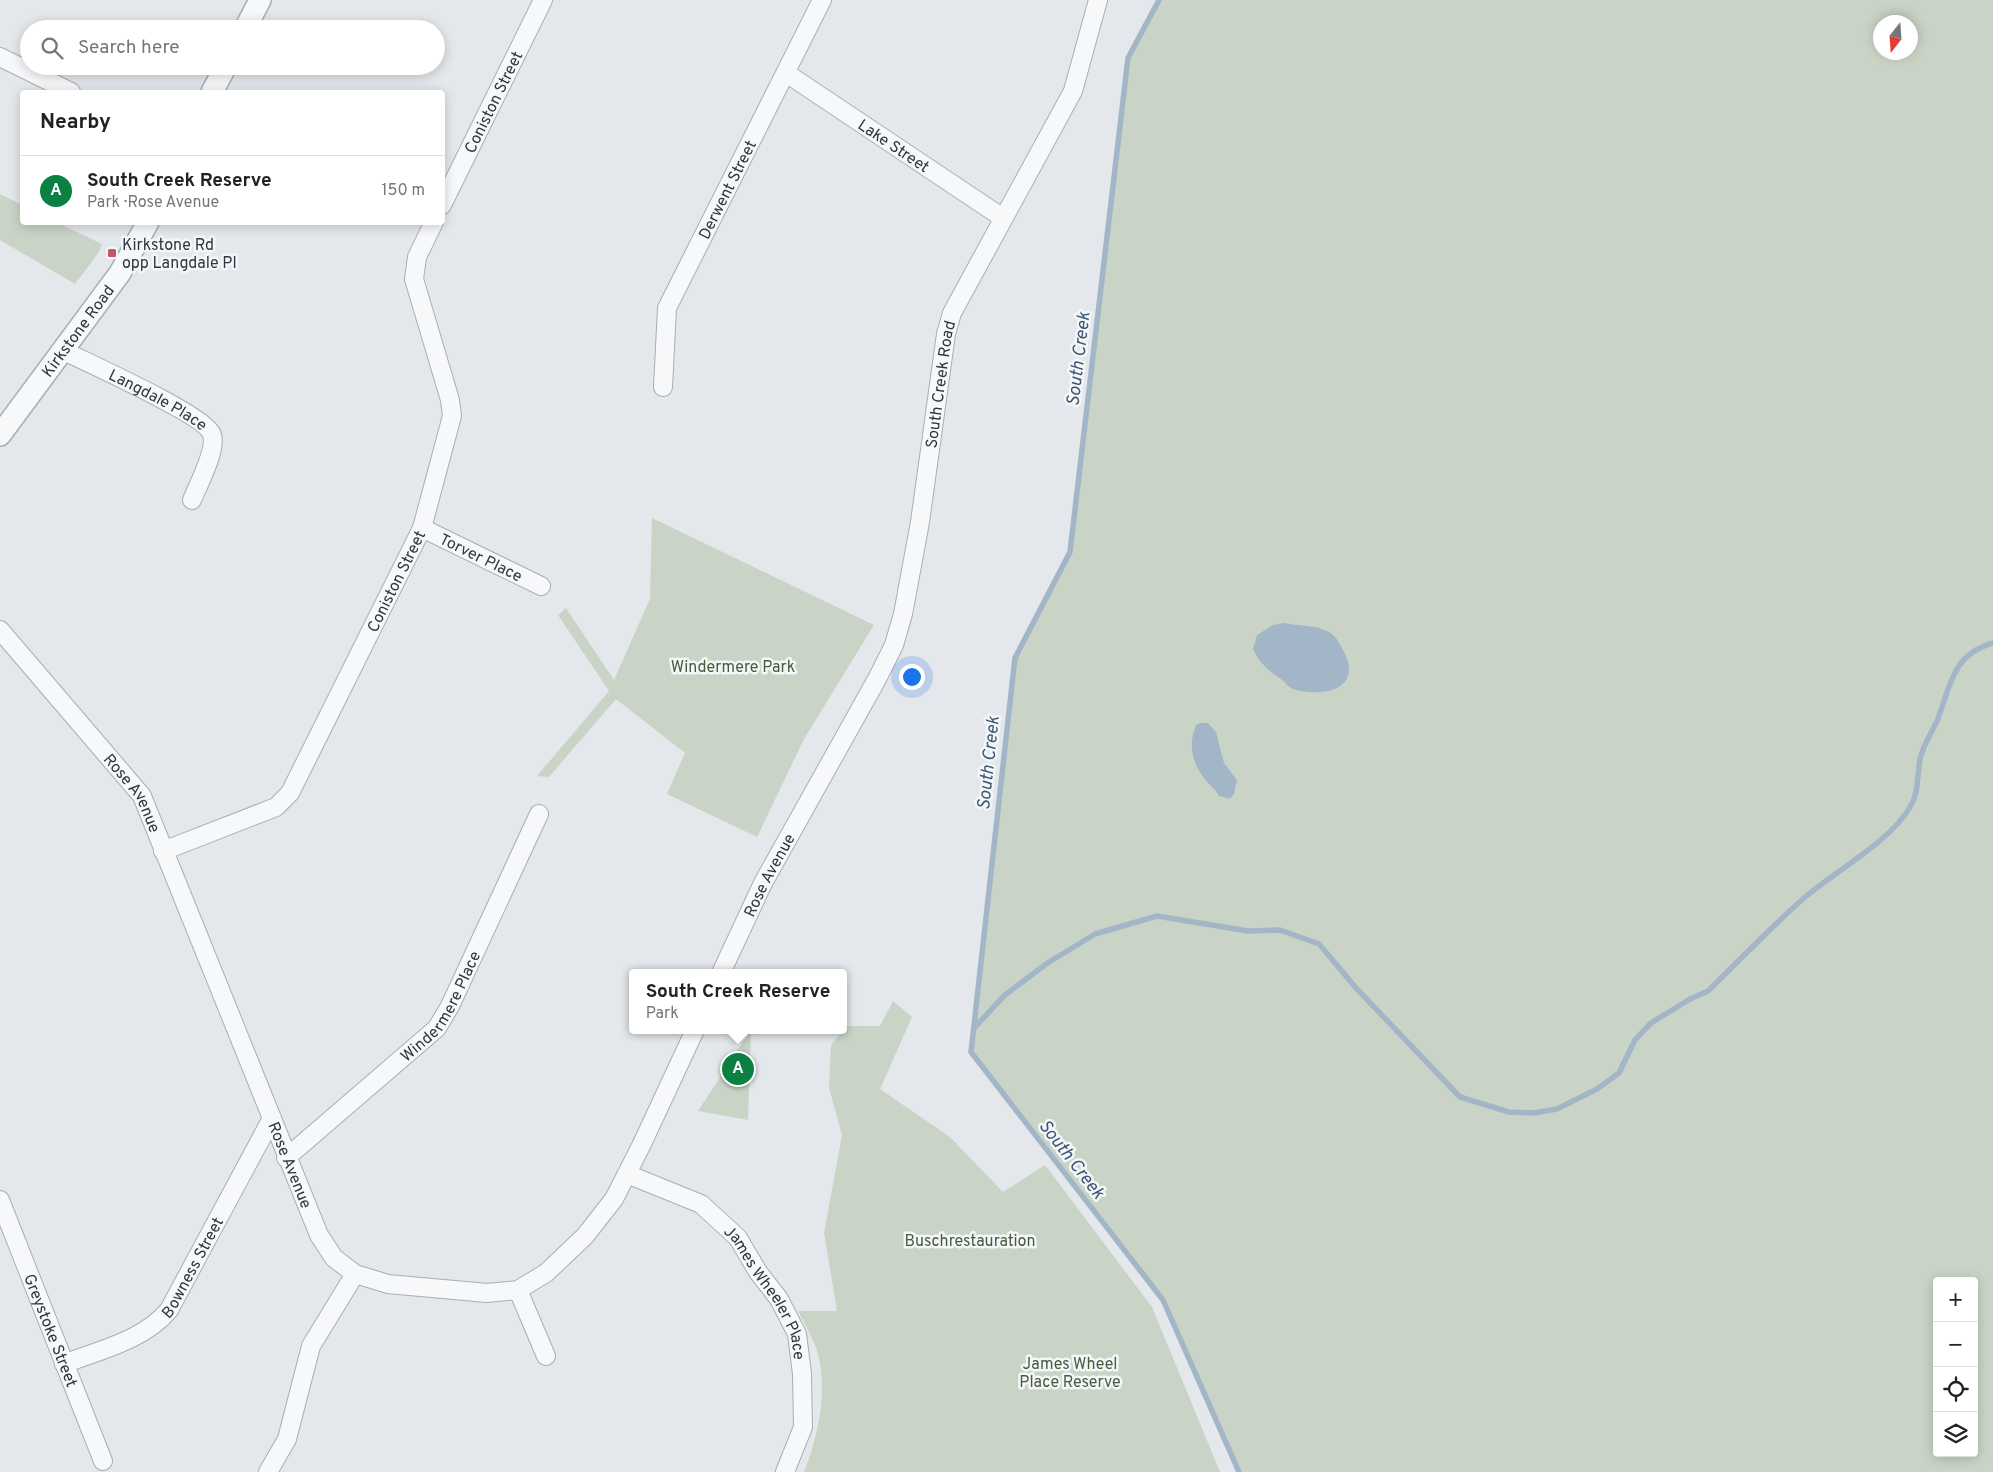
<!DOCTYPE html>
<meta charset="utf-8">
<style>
:root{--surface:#fff;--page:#f6f6f6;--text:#222;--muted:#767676;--line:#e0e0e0;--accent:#0b8043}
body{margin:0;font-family:Overpass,sans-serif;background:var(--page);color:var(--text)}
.controls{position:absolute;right:15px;bottom:15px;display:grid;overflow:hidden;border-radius:5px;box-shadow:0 2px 12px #0003}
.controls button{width:45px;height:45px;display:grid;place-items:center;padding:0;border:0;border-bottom:1px solid var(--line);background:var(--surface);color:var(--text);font:25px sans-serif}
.compass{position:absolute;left:1873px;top:15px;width:45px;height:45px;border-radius:50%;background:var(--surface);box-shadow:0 2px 12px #0003;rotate:197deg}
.you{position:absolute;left:911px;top:676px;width:18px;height:18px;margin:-12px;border:4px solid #fff;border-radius:50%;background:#1a73e8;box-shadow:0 0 0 8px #1a73e833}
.badge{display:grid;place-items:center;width:32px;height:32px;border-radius:50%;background:var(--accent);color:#fff;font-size:16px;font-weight:700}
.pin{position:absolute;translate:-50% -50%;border:2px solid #fff;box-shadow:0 1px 5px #0006}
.popup{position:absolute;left:629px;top:969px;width:218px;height:65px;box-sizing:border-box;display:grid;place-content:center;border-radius:5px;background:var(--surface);filter:drop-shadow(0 1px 4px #0005);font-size:16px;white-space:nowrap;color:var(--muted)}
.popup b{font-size:19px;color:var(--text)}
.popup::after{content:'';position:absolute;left:50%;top:100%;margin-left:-10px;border:10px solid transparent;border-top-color:var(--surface)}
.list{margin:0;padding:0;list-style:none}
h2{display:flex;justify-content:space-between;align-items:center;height:65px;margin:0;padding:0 20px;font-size:21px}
h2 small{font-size:16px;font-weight:400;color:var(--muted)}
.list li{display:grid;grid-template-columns:32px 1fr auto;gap:15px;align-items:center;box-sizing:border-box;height:70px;padding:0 20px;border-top:1px solid var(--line)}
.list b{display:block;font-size:19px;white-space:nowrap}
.list p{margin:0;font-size:16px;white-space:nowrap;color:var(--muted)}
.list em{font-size:16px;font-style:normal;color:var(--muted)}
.icon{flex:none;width:28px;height:28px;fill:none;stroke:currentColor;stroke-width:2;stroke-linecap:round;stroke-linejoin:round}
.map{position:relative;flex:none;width:1993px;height:1472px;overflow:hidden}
.search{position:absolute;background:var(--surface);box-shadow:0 2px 12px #0003;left:20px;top:20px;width:425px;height:55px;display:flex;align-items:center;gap:12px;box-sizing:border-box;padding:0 18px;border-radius:28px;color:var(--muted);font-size:19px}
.panel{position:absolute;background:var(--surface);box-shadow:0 2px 12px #0003;left:20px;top:90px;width:425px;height:135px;border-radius:5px}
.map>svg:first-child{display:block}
.green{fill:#cad4c6;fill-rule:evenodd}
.water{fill:#a3b6c7}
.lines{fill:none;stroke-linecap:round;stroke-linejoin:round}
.stream{stroke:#a3b6c7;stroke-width:5.5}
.minor-casing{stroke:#a9aeb5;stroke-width:20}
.tertiary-casing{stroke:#a9aeb5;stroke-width:24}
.minor{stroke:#f7f8f9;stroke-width:18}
.tertiary{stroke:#f7f8f9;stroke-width:21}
.poi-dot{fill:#c2576c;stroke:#f4f6f8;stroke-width:2}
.labels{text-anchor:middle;stroke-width:5;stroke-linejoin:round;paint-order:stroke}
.street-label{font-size:16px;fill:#2d3642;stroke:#f4f6f8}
.poi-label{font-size:16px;fill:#2d3642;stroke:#f4f6f8;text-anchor:start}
.park-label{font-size:16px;fill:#445c3c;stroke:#f4f6f8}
.water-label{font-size:18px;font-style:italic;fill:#3b5672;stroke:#f4f6f8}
</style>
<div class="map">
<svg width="1993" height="1472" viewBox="0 0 1993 1472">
<rect width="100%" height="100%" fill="#e4e7eb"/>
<!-- green -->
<path class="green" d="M 1159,0 L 1993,0 L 1993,1472 L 1239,1472 L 1163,1300 L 971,1052 L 1015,658 L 1070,552 L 1128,58 ZM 1880,22 L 1910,22 L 1910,52 L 1880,52 ZM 1937,1281 L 1974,1281 L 1974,1453 L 1937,1453 Z
M 0,194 L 22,205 L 22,222 L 58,223 L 102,244 L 99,252 L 75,284 L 0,240 Z
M 652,518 L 874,625 L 804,739 L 757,837 L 667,794 L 685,753 L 616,699 L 549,777 L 537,776 L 609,691 L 558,615 L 566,608 L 614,680 L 650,599 Z
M 893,1001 L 912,1017 L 880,1089 L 950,1137 L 1003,1192 L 1045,1165 L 1152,1307 L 1220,1472 L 804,1472 C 818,1437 828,1391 818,1354 C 814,1339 805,1325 798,1311 L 837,1311 L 824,1233 L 842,1135 L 829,1088 L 831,1045 L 847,1026 L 880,1026 Z
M 751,1030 L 748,1120 L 698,1111 Z"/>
<!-- water -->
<path class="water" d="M 1284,623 C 1298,626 1317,625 1329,632 C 1336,636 1340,644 1343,650 C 1365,690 1322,698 1293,689 C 1288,687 1285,682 1281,679 C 1268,670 1260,664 1253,649 L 1257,635 L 1273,625 Z
M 1200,723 L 1208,723 L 1216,732 L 1224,763 L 1237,780 L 1234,794 L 1230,799 L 1219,796 C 1215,788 1209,785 1204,778 C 1192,763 1188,744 1196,725 Z"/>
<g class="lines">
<!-- stream -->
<path class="stream" d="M 1159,0 L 1128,58 L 1070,552 L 1015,658 L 971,1052 L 1163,1300 L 1239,1472
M 974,1028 L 1005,995 L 1046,964 L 1095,934 L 1157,916 L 1248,931 L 1280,930 L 1319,944 L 1356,988 L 1460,1097 L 1509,1112 L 1534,1113 L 1557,1109 L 1597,1089 L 1619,1073 L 1635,1040 L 1651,1023 L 1690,999 L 1708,991 C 1740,960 1771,927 1804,898 C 1835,871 1890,842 1910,807 C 1919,793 1917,775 1920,759 C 1923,745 1931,734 1937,721 C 1951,686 1951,655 1993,643"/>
<defs>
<g id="minor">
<path d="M 0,57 L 71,92"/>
<path id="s1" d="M 786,73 L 1003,218"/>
<path id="s2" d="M 442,205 L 543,0"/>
<path id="s3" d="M 64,351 C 88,363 207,416 212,435 C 217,450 198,485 192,500"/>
<path id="s4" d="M 663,387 L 667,308 L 822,0"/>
<path id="s5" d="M 422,528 L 541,586"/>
<path id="s6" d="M 0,630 L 142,796 L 319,1235 L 334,1258 L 355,1274 L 388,1284 L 487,1293 L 518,1290 L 546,1273 L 585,1236 L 614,1199 L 641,1146 L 695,1030"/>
<path id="s7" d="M 163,851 L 276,807 L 290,793 L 422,528 L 452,416 L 450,400 L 414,279 L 417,257 L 434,222"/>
<path id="s8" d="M 721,973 L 763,883 L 877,679 L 894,645 L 903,614 L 920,522 L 946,334 L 952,313 L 1073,91 L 1098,0"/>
<path id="s9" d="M 286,1158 L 437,1028 L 450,1006 L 539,814"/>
<path id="s10" d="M 627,1174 L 701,1204 L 738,1238 L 758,1272 L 779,1299 L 797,1334 L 802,1374 L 803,1427 L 785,1472"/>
<path id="s11" d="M 0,1200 L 103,1461"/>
<path d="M 518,1290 L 546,1356"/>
<path id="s12" d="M 64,1364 C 99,1350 143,1341 169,1310 L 271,1120"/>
<path d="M 268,1472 L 287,1439 L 311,1346 L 355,1274"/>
</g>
<g id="tertiary">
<path d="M 245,29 L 260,0"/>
<path d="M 212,92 L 226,66"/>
<path id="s13" d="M 0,435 L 120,273 L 148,222"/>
</g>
</defs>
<!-- minor casing -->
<use href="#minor" class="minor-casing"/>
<!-- tertiary casing -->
<use href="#tertiary" class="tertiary-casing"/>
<!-- minor -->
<use href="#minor" class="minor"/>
<!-- tertiary -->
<use href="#tertiary" class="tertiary"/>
</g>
<!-- markers -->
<rect class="poi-dot" x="107" y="248" width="10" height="10" rx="2.5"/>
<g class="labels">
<!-- street labels -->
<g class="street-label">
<text dy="6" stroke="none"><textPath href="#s2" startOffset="115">Coniston Street</textPath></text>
<text dy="6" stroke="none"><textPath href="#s1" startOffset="130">Lake Street</textPath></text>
<text dy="6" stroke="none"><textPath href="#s4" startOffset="212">Derwent Street</textPath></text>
<text dy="6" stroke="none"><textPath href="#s13" startOffset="130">Kirkstone Road</textPath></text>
<text dy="6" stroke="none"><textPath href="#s8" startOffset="636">South Creek Road</textPath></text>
<text dy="6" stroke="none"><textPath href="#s3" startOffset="106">Langdale Place</textPath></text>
<text dy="6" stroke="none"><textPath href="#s5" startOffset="66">Torver Place</textPath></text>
<text dy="6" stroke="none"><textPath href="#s7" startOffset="378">Coniston Street</textPath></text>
<text dy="6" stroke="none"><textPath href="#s6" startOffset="211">Rose Avenue</textPath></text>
<text dy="6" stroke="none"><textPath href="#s8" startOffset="109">Rose Avenue</textPath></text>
<text dy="6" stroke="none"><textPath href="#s9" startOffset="219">Windermere Place</textPath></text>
<text dy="6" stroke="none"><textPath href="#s6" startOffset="616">Rose Avenue</textPath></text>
<text dy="6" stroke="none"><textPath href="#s12" startOffset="168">Bowness Street</textPath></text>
<text dy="6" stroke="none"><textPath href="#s10" startOffset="192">James Wheeler Place</textPath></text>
<text dy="6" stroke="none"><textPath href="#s11" startOffset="140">Greystoke Street</textPath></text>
</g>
<!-- poi labels -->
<g class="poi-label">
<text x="122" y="250">Kirkstone Rd<tspan x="122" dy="18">opp Langdale Pl</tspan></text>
</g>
<!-- park labels -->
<g class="park-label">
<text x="733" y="672">Windermere Park</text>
<text x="970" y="1246">Buschrestauration</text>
<text x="1070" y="1369">James Wheel<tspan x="1070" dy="18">Place Reserve</tspan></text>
</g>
<!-- water labels -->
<g class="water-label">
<text transform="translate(1078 359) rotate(-83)" y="6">South Creek</text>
<text transform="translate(988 763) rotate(-84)" y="6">South Creek</text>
<text transform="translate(1072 1159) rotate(52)" y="6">South Creek</text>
</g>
</g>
</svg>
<div class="controls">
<button>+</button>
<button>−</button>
<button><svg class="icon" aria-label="locate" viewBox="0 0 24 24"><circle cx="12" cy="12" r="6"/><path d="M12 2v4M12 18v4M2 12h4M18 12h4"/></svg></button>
<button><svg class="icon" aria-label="layers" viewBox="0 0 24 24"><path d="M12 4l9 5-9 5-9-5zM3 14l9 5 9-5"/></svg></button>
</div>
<svg class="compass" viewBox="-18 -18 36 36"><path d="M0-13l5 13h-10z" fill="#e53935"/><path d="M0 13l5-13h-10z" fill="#767676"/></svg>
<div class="you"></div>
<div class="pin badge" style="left:738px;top:1069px">A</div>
<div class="popup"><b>South Creek Reserve</b>Park</div>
<div class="search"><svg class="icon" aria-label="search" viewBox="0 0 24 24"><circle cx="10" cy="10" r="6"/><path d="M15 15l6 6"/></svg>Search here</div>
<section class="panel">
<h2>Nearby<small></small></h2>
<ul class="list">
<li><span class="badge">A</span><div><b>South Creek Reserve</b><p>Park · Rose Avenue</p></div><em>150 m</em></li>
</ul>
</section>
</div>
